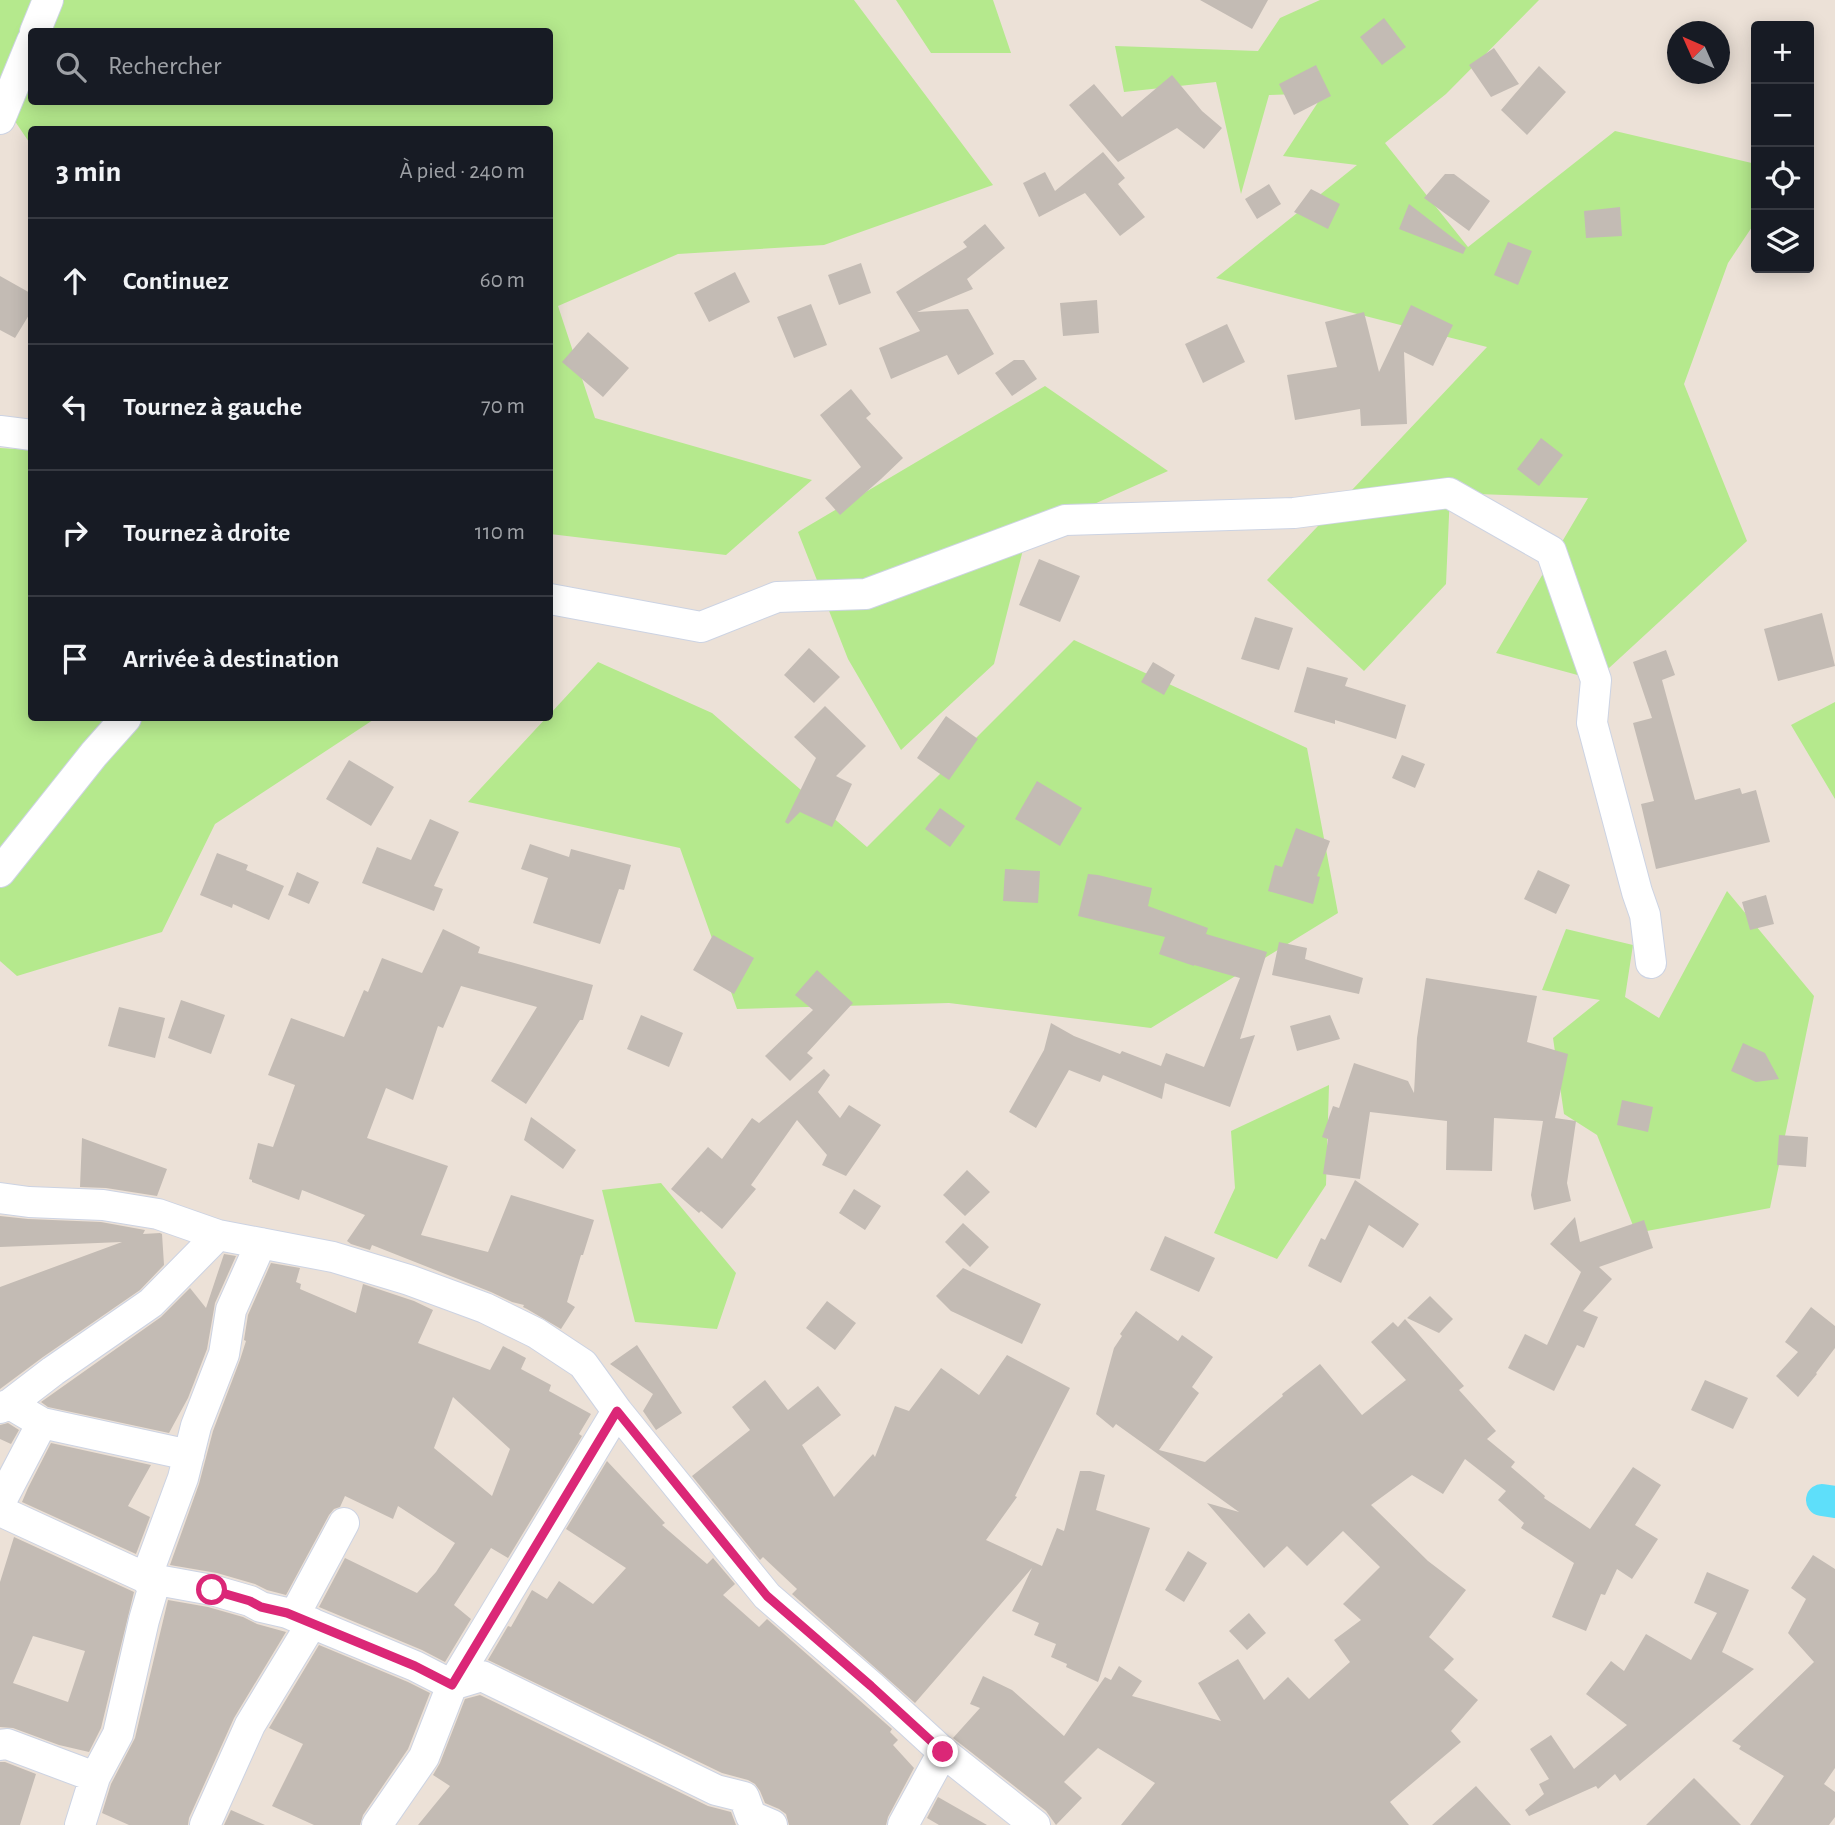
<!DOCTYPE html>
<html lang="fr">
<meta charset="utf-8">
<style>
:root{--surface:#171b24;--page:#20242c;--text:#f1f3f6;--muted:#9ea1a6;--line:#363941}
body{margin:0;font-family:"Alegreya Sans",sans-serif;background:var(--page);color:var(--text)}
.controls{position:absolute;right:21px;top:21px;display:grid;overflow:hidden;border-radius:7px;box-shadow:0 4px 18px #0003}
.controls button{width:63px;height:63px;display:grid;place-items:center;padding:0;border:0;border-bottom:2px solid var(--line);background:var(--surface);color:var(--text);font:35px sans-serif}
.compass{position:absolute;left:1667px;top:21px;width:63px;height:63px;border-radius:50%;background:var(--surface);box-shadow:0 4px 18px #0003;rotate:315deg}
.stop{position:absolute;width:21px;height:21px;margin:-16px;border:5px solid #db2777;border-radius:50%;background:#fff}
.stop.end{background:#db2777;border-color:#fff;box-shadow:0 2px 7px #0008}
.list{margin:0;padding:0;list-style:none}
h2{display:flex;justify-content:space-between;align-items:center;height:91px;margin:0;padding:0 28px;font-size:30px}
h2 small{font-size:23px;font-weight:400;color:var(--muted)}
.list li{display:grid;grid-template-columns:46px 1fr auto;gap:21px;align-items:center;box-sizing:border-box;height:126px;padding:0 28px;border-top:2px solid var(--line)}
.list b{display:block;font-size:26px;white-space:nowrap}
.list em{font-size:23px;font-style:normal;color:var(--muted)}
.icon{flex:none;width:38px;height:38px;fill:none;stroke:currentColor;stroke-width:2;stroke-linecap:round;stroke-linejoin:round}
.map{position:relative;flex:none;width:1835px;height:1825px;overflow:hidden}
.search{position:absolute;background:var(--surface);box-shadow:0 4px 18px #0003;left:28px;top:28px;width:525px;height:77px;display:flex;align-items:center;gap:18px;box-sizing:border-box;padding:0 24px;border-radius:7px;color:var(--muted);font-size:26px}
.panel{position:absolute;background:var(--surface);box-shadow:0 4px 18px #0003;left:28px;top:126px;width:525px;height:595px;border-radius:7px}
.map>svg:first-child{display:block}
.green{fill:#b5e98d;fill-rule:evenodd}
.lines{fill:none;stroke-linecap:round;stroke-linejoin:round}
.canal{stroke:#5edffa;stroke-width:32}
.building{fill:#c3bbb4;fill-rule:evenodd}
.street-casing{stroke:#ccd3e3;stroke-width:32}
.street{stroke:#fff;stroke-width:30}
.route{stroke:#db2777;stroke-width:9}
</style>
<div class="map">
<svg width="1835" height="1825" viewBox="0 0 1835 1825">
<rect width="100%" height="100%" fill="#ece1d7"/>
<!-- green -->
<path class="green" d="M 0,0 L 854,0 L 993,185 L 824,245 L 678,254 L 558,306 L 595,418 L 812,480 L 726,555 L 550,534 L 550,130 L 32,130 L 31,145 L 0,99 ZM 32,32 L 550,32 L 550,102 L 32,102 Z
M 896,0 L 993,0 L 1011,53 L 931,53 Z
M 1320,0 L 1539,0 L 1446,94 L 1385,143 L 1468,247 L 1615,131 L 1756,164 L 1756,221 L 1728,263 L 1684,384 L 1747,541 L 1596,680 L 1496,653 L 1588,498 L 1450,493 L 1446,584 L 1364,671 L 1267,580 L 1487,347 L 1216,278 L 1357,165 L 1283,156 L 1324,93 L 1269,95 L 1241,194 L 1216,82 L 1124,92 L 1115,46 L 1258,51 L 1280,18 Z
M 1045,386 L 1168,471 L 1027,534 L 994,664 L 901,750 L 848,659 L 798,532 Z
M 0,448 L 31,450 L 32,718 L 390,718 L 376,718 L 215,824 L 162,932 L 17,976 L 0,961 Z
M 1074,640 L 1307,748 L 1338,913 L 1151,1028 L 949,1003 L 737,1009 L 680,848 L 468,802 L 546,718 L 550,718 L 550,714 L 598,662 L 712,713 L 867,847 Z
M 1835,702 L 1835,799 L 1791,725 Z
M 1727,891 L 1814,996 L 1770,1208 L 1636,1233 L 1597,1135 L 1564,1114 L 1553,1038 L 1600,1000 L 1542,990 L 1566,929 L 1633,945 L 1625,997 L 1659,1018 Z
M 1329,1085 L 1326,1185 L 1277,1259 L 1214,1233 L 1235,1188 L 1231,1131 Z
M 661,1183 L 736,1273 L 717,1329 L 635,1322 L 602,1190 Z"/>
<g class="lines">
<!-- canal -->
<path class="canal" d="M 1822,1500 L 1835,1502"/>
</g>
<!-- building -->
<path class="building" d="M 1200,0 L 1268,0 L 1252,29 Z
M 1384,18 L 1406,47 L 1382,65 L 1360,37 Z
M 1494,48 L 1519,84 L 1491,97 L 1469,65 Z
M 1316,65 L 1331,96 L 1294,115 L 1279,84 Z
M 1539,66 L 1566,92 L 1527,135 L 1501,110 Z
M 1172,75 L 1202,111 L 1222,128 L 1204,149 L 1177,128 L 1118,162 L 1069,105 L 1094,84 L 1122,117 Z
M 1103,152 L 1125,178 L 1118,184 L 1145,217 L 1120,236 L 1085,193 L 1039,217 L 1023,183 L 1045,172 L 1055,191 Z
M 1445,174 L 1454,174 L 1490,201 L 1469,231 L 1424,198 Z
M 1269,184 L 1281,204 L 1257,219 L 1245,199 Z
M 1311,189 L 1340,204 L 1328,229 L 1294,212 Z
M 1409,204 L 1466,248 L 1463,254 L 1399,229 Z
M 1620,207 L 1622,236 L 1586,238 L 1584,211 Z
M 985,224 L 1005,248 L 967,279 L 973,289 L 917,312 L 968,309 L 994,354 L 958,375 L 947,355 L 891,379 L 879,348 L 920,331 L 896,292 L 967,247 L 963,242 Z
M 1508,242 L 1532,251 L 1518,285 L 1494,275 Z
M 861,263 L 871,293 L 839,305 L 828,275 Z
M 735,272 L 750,302 L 709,322 L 694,293 Z
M 0,276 L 32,294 L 32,310 L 15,338 L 0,330 Z
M 1097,300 L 1099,333 L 1063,336 L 1060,303 Z
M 811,304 L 827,345 L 794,358 L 777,317 Z
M 1411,305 L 1453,325 L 1433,366 L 1404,352 L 1407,424 L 1361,426 L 1360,409 L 1295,420 L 1287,375 L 1337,367 L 1325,322 L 1364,312 L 1379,372 Z
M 1227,324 L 1245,362 L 1203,383 L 1185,344 Z
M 588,332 L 629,368 L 603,397 L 562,362 Z
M 1014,360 L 1024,360 L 1037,379 L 1012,396 L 995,373 Z
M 851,389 L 871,414 L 866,418 L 903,458 L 881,479 L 840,515 L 825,498 L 861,467 L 820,415 Z
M 1541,438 L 1563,455 L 1539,486 L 1517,469 Z
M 1039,559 L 1080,576 L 1060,622 L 1019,605 Z
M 1822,613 L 1835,666 L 1778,681 L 1764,629 Z
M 1255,617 L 1293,628 L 1279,670 L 1241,659 Z
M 809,648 L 840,677 L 814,703 L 784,675 Z
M 1666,650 L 1675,675 L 1662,680 L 1695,800 L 1740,788 L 1742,794 L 1756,790 L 1770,842 L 1656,869 L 1641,804 L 1654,801 L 1633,723 L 1652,718 L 1633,662 Z
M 1153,662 L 1175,675 L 1164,695 L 1141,682 Z
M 1307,667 L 1348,678 L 1345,686 L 1406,705 L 1396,739 L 1335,720 L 1335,724 L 1294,712 Z
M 825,706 L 866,746 L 836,776 L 852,784 L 832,827 L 800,812 L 788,824 L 785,822 L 816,758 L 794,737 Z
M 946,716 L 978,739 L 949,780 L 917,758 Z
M 1402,755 L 1425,764 L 1415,788 L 1392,778 Z
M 349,760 L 394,787 L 371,826 L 326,799 Z
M 1037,781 L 1082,808 L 1060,846 L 1015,819 Z
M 940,808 L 965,826 L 950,847 L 925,829 Z
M 430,819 L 459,832 L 434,886 L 443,889 L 434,911 L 362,883 L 377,847 L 411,860 Z
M 1296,828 L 1330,841 L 1317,876 L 1320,877 L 1313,904 L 1268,891 L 1275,865 L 1282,867 Z
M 530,844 L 569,857 L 571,849 L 631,865 L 624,890 L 619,889 L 600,944 L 533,923 L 548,878 L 521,869 Z
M 217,853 L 248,865 L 246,870 L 284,886 L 269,920 L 233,904 L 232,908 L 200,895 Z
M 1005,869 L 1040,871 L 1038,903 L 1003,901 Z
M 1538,870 L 1570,885 L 1556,914 L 1524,899 Z
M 297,872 L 319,882 L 309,904 L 288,895 Z
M 1088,874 L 1098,875 L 1152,888 L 1148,906 L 1208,928 L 1206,934 L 1267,952 L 1240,1039 L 1255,1035 L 1230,1107 L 1165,1083 L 1162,1099 L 1103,1075 L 1100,1082 L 1069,1070 L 1036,1128 L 1009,1112 L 1044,1050 L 1051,1023 L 1074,1036 L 1120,1054 L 1122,1051 L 1161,1066 L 1166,1053 L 1204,1067 L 1240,978 L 1194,965 L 1194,966 L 1159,954 L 1165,937 L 1078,916 Z
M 1766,895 L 1774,924 L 1750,930 L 1742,902 Z
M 443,929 L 480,947 L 478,953 L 593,985 L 583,1020 L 580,1020 L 526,1104 L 491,1081 L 537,1007 L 461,986 L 443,1028 L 438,1026 L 413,1100 L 386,1088 L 367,1138 L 448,1166 L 421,1235 L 488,1252 L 511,1195 L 594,1220 L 583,1255 L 581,1255 L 567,1302 L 575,1307 L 561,1329 L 527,1309 L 523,1307 L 524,1305 L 512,1302 L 491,1292 L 372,1245 L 370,1250 L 351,1244 L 347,1241 L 365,1215 L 302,1190 L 299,1200 L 252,1182 L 252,1180 L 249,1179 L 258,1143 L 273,1147 L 295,1085 L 268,1075 L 291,1018 L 344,1037 L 364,990 L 368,992 L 382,958 L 422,973 Z
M 713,935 L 754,958 L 734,994 L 693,970 Z
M 1279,942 L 1307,948 L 1305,959 L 1363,978 L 1359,994 L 1272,975 Z
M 817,970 L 853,1003 L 807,1053 L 813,1058 L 790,1081 L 765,1056 L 813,1010 L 795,995 Z
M 1426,978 L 1537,996 L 1527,1042 L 1568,1054 L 1555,1118 L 1576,1121 L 1567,1183 L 1571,1201 L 1534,1210 L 1531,1195 L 1543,1121 L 1494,1118 L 1492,1171 L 1446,1170 L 1447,1121 L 1370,1112 L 1360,1179 L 1323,1174 L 1328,1139 L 1322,1137 L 1333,1106 L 1339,1108 L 1354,1063 L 1408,1081 L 1414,1093 L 1417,1038 Z
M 181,1000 L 225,1015 L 211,1054 L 168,1038 Z
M 119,1007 L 165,1018 L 155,1058 L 108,1046 Z
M 641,1015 L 683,1033 L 669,1067 L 627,1049 Z
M 1330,1015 L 1340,1039 L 1297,1051 L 1290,1026 Z
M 1743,1043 L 1765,1053 L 1779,1079 L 1756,1082 L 1731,1071 Z
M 824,1069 L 830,1075 L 818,1092 L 840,1118 L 849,1105 L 881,1125 L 846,1176 L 822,1165 L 827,1155 L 797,1120 L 751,1185 L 756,1189 L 722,1229 L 701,1211 L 699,1213 L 671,1189 L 708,1147 L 722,1159 L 752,1118 L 759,1123 Z
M 1622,1100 L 1653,1107 L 1648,1132 L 1617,1125 Z
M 531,1117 L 576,1150 L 563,1169 L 524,1140 Z
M 1779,1135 L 1808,1137 L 1806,1167 L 1777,1165 Z
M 82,1138 L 167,1169 L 157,1196 L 106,1188 L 80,1187 Z
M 967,1170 L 990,1192 L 965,1216 L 943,1195 Z
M 1355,1180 L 1419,1224 L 1403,1248 L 1369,1225 L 1341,1283 L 1308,1266 L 1321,1238 L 1325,1240 Z
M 854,1189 L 881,1206 L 865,1230 L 839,1213 Z
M 0,1216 L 28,1219 L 101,1222 L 145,1230 L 143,1234 L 160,1233 L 162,1234 L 164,1265 L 140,1290 L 43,1357 L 0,1389 L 0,1287 L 122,1242 L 0,1247 Z
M 1575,1217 L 1580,1242 L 1644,1220 L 1653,1248 L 1599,1267 L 1612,1279 L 1583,1311 L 1598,1317 L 1584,1348 L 1577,1345 L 1554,1391 L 1508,1368 L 1525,1334 L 1547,1345 L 1581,1272 L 1550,1244 Z
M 963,1223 L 989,1247 L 970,1267 L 945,1242 Z
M 1165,1236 L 1215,1258 L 1199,1292 L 1150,1270 Z
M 224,1254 L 236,1256 L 215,1303 L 207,1349 L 188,1398 L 169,1433 L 48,1407 L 41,1402 L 161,1317 L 190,1288 L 206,1308 Z
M 271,1263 L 300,1268 L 296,1282 L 301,1284 L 300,1289 L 356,1313 L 363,1284 L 414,1301 L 433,1310 L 418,1343 L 490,1370 L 503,1346 L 526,1358 L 521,1369 L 551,1385 L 549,1391 L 591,1414 L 579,1434 L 582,1436 L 508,1558 L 491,1548 L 454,1605 L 471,1619 L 445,1662 L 422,1650 L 319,1607 L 345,1558 L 417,1593 L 436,1572 L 455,1543 L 398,1506 L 393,1519 L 345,1496 L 340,1507 L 334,1509 L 329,1515 L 286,1595 L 267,1590 L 255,1584 L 217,1573 L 170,1565 L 199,1484 L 213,1431 L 240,1360 L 246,1341 L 244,1340 L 248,1315 ZM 453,1397 L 510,1449 L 492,1496 L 434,1448 Z
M 963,1268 L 1041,1304 L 1022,1344 L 951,1311 L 936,1296 Z
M 1430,1296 L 1453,1319 L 1439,1333 L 1407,1318 Z
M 827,1301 L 856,1323 L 835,1350 L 806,1328 Z
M 1811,1307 L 1835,1326 L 1835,1348 L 1816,1373 L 1817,1374 L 1798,1397 L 1776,1376 L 1798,1352 L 1785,1342 Z
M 1136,1311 L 1178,1341 L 1182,1335 L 1213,1357 L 1192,1387 L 1199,1393 L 1159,1450 L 1205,1462 L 1283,1396 L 1282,1394 L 1320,1364 L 1362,1415 L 1406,1380 L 1371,1342 L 1393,1322 L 1398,1327 L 1405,1319 L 1464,1386 L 1459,1390 L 1496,1431 L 1487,1439 L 1515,1462 L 1511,1467 L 1545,1496 L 1544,1498 L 1590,1529 L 1633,1467 L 1661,1485 L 1635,1525 L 1658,1539 L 1632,1579 L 1617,1569 L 1605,1595 L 1601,1594 L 1586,1631 L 1552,1617 L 1574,1563 L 1521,1528 L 1524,1523 L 1498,1500 L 1506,1491 L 1465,1459 L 1443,1494 L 1412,1475 L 1371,1505 L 1428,1561 L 1466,1590 L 1429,1637 L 1454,1659 L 1444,1670 L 1478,1700 L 1451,1731 L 1461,1742 L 1390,1802 L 1409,1825 L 1121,1825 L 1155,1783 L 1098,1748 L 1064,1782 L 1082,1798 L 1056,1825 L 1046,1811 L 953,1738 L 980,1708 L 970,1704 L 983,1676 L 1012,1690 L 1064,1736 L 1105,1677 L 1111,1680 L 1119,1666 L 1142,1681 L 1132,1696 L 1221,1721 L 1198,1683 L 1238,1659 L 1264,1700 L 1288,1677 L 1309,1699 L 1350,1662 L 1334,1640 L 1361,1620 L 1343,1604 L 1380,1567 L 1343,1531 L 1307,1566 L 1287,1546 L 1264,1568 L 1207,1503 L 1239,1512 L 1116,1424 L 1113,1428 L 1096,1414 L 1114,1348 L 1122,1336 L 1120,1334 Z
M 637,1345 L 682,1413 L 656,1430 L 643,1411 L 653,1394 L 610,1364 Z
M 1007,1355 L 1070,1388 L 1015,1496 L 1017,1497 L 986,1540 L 1042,1566 L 1057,1528 L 1064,1531 L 1080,1471 L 1090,1471 L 1105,1475 L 1096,1510 L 1150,1528 L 1098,1682 L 1066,1667 L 1067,1664 L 1051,1657 L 1056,1644 L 1034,1635 L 1039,1623 L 1012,1611 L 1032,1568 L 915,1703 L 792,1594 L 797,1589 L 763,1557 L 760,1560 L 692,1476 L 750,1430 L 732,1407 L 765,1380 L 788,1410 L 818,1386 L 841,1415 L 802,1445 L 834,1497 L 873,1454 L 875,1457 L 895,1406 L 909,1411 L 941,1368 L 979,1395 Z
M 1705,1380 L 1748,1398 L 1733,1429 L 1691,1410 Z
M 8,1423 L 19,1430 L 11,1444 L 0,1439 L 0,1425 Z
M 51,1443 L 151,1465 L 128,1506 L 150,1517 L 136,1554 L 22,1502 L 28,1488 Z
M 607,1461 L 665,1523 L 662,1525 L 707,1564 L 713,1558 L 735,1584 L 723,1595 L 759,1627 L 767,1619 L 892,1729 L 890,1732 L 898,1740 L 893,1745 L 914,1768 L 888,1817 L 886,1825 L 789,1825 L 786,1814 L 779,1809 L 765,1803 L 760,1791 L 755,1784 L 748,1780 L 722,1773 L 488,1660 L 508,1626 L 511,1627 L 532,1590 L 547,1599 L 559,1581 L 593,1604 L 626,1568 L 566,1529 Z
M 14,1537 L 134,1592 L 101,1728 L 89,1752 L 59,1745 L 13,1728 L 0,1727 L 0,1582 ZM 33,1636 L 85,1651 L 68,1702 L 13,1683 Z
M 1188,1551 L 1207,1563 L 1184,1602 L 1165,1590 Z
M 1813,1555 L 1835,1569 L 1835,1768 L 1824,1784 L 1835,1792 L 1835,1817 L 1829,1825 L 1750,1825 L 1784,1776 L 1739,1749 L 1741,1746 L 1732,1741 L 1814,1662 L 1788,1633 L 1806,1599 L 1791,1588 Z
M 1707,1572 L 1749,1590 L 1722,1652 L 1754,1669 L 1620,1781 L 1615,1774 L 1598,1789 L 1596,1786 L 1529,1816 L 1525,1810 L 1544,1794 L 1539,1784 L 1549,1779 L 1530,1749 L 1551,1735 L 1574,1769 L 1627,1725 L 1586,1694 L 1611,1661 L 1624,1671 L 1646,1634 L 1691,1660 L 1717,1613 L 1694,1603 Z
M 168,1600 L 208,1607 L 243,1617 L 257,1624 L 286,1632 L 234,1718 L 189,1818 L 188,1825 L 129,1825 L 102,1813 L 111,1784 L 135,1738 Z
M 1249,1613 L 1266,1633 L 1247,1650 L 1229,1631 Z
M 319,1645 L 408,1682 L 430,1693 L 408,1749 L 363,1815 L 360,1825 L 314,1825 L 272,1806 L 303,1744 L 269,1728 Z
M 480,1695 L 708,1806 L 731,1812 L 736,1825 L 418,1825 L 450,1786 L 433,1775 L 440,1763 L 465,1699 Z
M 0,1762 L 5,1762 L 36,1774 L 20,1825 L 0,1825 Z
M 1694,1778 L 1741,1825 L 1646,1825 Z
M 1476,1786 L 1511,1825 L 1432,1825 Z
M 938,1797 L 987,1825 L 939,1825 L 927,1818 Z
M 231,1810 L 265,1825 L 224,1825 Z"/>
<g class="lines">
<defs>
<path id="street" d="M 35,32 L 48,0
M 0,119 L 32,41
M 0,431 L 32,435
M 550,599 L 701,627 L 777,597 L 866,594 L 1065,520 L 1294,513 L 1449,493 L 1551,551 L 1596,680 L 1592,723 L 1637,892 L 1645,915 L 1651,963
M 0,872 L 94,754 L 126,718
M 0,1198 L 29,1202 L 103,1205 L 158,1214 L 218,1235 L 333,1257 L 409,1280 L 485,1308 L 536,1333 L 583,1364 L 617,1411 L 767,1596 L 871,1686 L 943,1752 L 1035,1825
M 10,1404 L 42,1423 L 189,1455
M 0,1408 L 10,1404 L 53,1371 L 151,1303 L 218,1235
M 0,1503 L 42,1423
M 0,1511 L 146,1578 L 212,1590 L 250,1601 L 261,1607 L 287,1613 L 415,1666 L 452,1685 L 482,1676 L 716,1790 L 744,1797 L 751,1816 L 772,1825
M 294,1616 L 344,1523
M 0,1745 L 7,1744 L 95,1777
M 80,1825 L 95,1777 L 118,1734 L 144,1620 L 153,1589 L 146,1578 L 183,1478 L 196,1426 L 224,1354 L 231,1310 L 261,1243
M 205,1825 L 250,1725 L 312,1623
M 377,1825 L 424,1757 L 452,1685 L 617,1411
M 903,1825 L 943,1752"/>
</defs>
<!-- street casing -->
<use href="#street" class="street-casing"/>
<!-- street -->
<use href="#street" class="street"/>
</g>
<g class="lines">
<!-- route -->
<path class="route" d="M 212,1590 L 250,1601 L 261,1607 L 287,1613 L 415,1666 L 452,1685 L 617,1411 L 767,1596 L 871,1686 L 943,1752"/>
</g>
</svg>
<div class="controls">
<button>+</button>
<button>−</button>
<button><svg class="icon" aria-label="locate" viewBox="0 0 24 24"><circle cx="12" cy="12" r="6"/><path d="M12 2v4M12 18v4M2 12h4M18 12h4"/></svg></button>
<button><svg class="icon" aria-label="layers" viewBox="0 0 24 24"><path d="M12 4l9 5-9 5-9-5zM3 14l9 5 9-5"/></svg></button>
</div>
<svg class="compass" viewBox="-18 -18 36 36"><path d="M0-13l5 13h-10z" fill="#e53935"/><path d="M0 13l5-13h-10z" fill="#9ea1a6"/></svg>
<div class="stop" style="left:212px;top:1590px"></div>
<div class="stop end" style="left:943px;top:1752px"></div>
<div class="search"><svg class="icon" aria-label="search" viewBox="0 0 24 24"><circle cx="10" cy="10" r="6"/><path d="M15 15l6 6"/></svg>Rechercher</div>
<section class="panel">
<h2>3 min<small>À pied · 240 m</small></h2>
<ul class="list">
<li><svg class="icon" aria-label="ahead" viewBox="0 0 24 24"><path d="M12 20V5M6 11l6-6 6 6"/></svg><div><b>Continuez</b></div><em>60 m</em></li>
<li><svg class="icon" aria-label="left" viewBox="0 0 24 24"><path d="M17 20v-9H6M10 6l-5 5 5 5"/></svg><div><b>Tournez à gauche</b></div><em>70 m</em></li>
<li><svg class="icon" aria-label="right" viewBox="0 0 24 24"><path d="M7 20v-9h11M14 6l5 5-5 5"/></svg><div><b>Tournez à droite</b></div><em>110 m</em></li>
<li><svg class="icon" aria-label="arrive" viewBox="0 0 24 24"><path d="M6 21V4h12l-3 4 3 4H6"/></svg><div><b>Arrivée à destination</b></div></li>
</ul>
</section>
</div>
